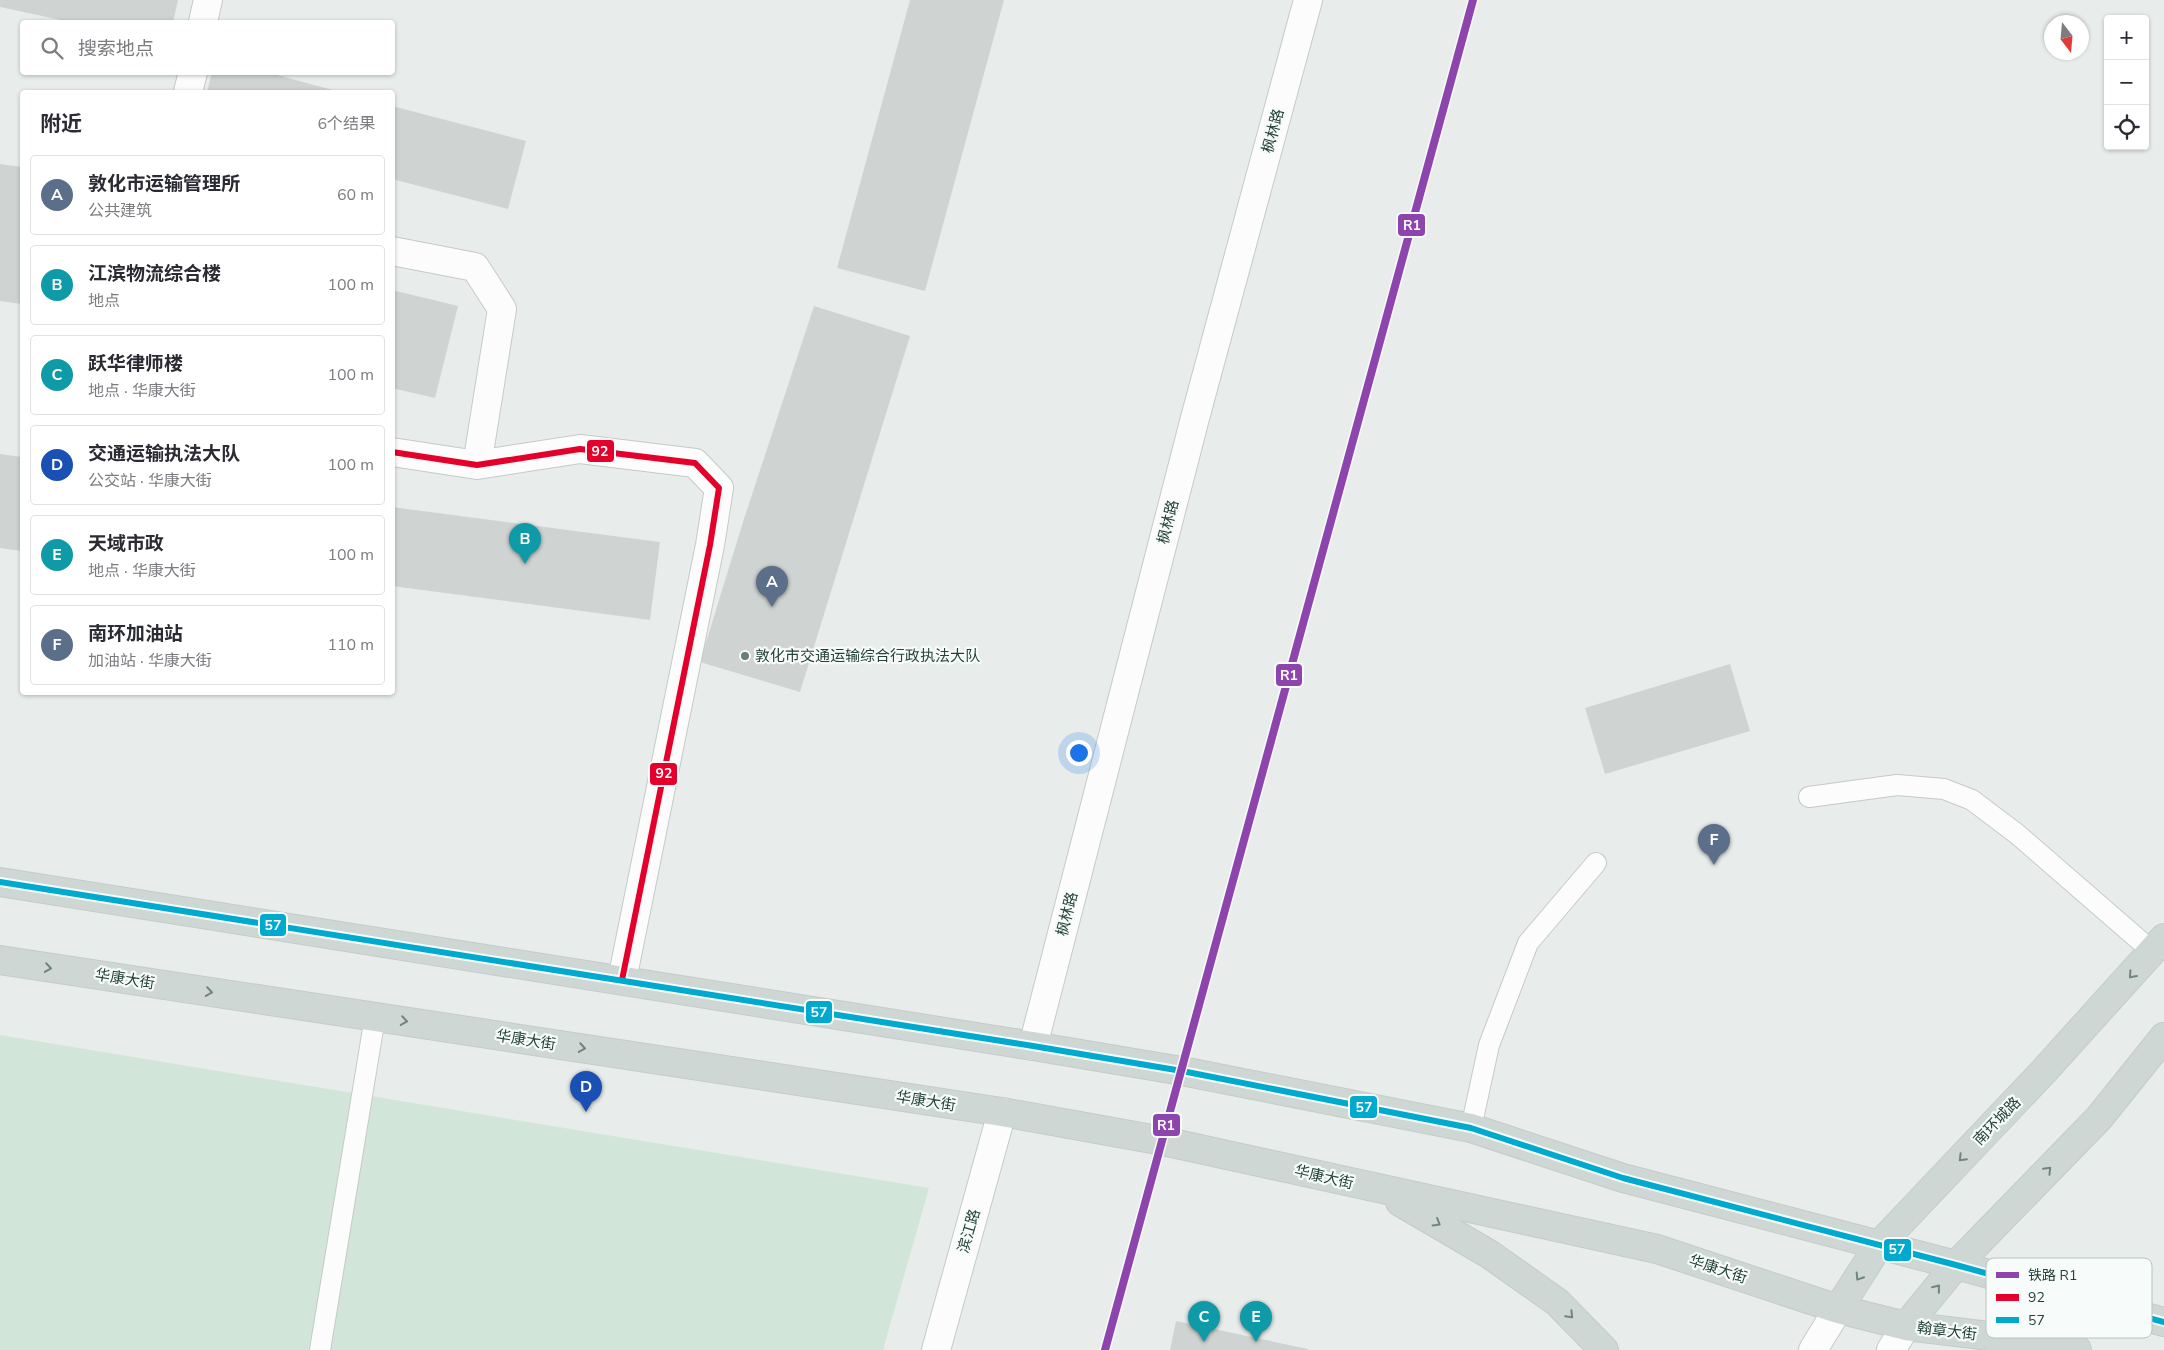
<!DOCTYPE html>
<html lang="zh">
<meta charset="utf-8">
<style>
:root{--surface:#fff;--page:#f7f7f7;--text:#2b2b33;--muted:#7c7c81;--line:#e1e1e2;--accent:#697e78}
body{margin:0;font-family:"Nunito Sans","Noto Sans SC",sans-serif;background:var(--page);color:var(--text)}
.controls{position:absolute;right:15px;top:15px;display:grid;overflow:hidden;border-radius:5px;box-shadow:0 1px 4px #0004}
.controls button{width:45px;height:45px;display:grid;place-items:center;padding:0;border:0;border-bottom:1px solid var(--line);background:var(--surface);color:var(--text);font:25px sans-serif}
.compass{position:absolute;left:2044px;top:15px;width:45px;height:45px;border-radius:50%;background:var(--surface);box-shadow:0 1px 4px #0004;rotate:164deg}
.you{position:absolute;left:1078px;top:752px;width:18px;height:18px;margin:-12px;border:4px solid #fff;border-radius:50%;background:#1a73e8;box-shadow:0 0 0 8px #1a73e833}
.badge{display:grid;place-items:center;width:32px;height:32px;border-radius:50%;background:var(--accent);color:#fff;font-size:16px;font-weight:700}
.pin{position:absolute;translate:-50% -41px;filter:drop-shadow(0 1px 2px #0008)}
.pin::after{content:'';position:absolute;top:26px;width:18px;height:15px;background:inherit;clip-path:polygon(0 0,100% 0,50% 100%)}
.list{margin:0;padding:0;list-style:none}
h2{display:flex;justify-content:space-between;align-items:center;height:65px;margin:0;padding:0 20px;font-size:21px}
h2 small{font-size:16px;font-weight:400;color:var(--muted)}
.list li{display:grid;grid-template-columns:32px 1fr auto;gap:15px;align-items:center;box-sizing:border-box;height:80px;margin:0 10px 10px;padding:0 10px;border:1px solid var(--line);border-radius:5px}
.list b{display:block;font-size:19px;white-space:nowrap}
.list p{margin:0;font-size:16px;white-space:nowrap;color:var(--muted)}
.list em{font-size:16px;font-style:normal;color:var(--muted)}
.icon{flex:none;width:28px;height:28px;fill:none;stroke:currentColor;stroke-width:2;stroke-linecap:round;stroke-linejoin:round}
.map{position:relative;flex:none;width:2164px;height:1350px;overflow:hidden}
.search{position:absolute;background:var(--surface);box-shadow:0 1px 4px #0004;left:20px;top:20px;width:375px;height:55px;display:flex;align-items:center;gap:12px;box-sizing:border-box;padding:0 18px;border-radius:5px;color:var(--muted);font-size:19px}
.panel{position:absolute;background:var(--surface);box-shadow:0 1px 4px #0004;left:20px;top:90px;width:375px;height:605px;border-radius:5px}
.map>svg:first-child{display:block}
.green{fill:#d1e6d8}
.building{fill:#cfd4d2}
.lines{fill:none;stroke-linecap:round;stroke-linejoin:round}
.lane-casing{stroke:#c5cac8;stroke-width:22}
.street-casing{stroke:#c5cac8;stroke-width:30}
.secondary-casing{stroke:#c3cbc8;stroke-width:30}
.primary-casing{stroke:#c3ccc9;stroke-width:30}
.lane{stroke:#fcfcfc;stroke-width:20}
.street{stroke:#fcfcfc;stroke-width:28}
.secondary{stroke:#fcfcfc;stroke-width:28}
.primary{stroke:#cfd7d5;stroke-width:28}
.bus-1-casing{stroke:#f7fbf9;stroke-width:10}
.bus-2-casing{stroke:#f7fbf9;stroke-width:10}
.bus-1{stroke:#e4002b;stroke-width:6}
.bus-2{stroke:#00a9ce;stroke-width:6}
.rail-1-casing{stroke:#f7fbf9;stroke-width:11}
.rail-1{stroke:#8e44ad;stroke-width:8}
.oneway{stroke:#718580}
.poi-dot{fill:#697e78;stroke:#f7fbf9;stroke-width:2}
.labels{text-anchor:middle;stroke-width:4.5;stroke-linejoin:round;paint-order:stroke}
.street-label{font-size:15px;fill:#24423a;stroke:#f7fbf9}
.poi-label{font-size:15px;fill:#24423a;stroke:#f7fbf9;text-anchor:start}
.key{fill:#f7fbf9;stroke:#b8c4c0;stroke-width:1}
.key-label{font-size:14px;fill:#24423a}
.line-badge{stroke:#f7fbf9;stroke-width:2}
.badge-label{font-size:14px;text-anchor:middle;font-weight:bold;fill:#fff}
</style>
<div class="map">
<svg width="2164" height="1350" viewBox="0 0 2164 1350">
<rect width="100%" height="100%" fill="#e8edeb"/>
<!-- green -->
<path class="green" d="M 0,1035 L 929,1188 L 883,1350 L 0,1350 Z"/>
<!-- building -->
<path class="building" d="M 0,0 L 178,0 L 173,22 L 70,22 L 0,7 Z
M 910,0 L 1004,0 L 925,291 L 837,268 Z
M 212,72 L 266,72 L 340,92 L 207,92 Z
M 392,106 L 526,141 L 508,209 L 392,179 Z
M 0,164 L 22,167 L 22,304 L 0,301 Z
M 392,290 L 458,306 L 435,398 L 392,388 Z
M 814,306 L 910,336 L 800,692 L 700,662 L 743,522 Z
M 0,454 L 22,457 L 22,551 L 0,548 Z
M 392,507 L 660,542 L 650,620 L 392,586 Z
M 1730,664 L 1750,731 L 1605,774 L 1585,708 Z
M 1176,1321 L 1308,1349 L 1308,1350 L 1170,1350 Z"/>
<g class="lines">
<defs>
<path id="lane" d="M 1809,797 L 1897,785 L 1944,789 L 1972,800 L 2017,834 L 2153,952
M 1471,1128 L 1489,1045 L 1528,943 L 1596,863
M 320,1350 L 375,1017"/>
<path id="street" d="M 203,22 L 208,0
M 188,92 L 193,72
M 392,251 L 475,267 L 502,309 L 477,465
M 392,452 L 477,465 L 580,449 L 695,463 L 719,488 L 710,545 L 622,980"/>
<path id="secondary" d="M 1033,1046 L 1195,418 L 1308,0
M 936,1350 L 1002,1112
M 1813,1350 L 1838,1309
M 1891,1350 L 1906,1326"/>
<path id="primary" d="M 0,882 L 1033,1046 L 1182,1071 L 1471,1128 L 1623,1178 L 1956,1265 L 2164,1322
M 0,960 L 1002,1112 L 1163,1141 L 1657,1249 L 1838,1309 L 1906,1326 L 2055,1344 L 2077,1350
M 1400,1202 L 1489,1254 L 1557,1302 L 1604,1350
M 1838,1309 L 1879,1245 L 2044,1071 L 2164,938
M 1906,1326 L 1956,1265 L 2099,1118 L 2164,1037"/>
</defs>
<!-- lane casing -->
<use href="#lane" class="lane-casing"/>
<!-- street casing -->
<use href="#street" class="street-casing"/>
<!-- secondary casing -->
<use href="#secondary" class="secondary-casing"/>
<!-- primary casing -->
<use href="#primary" class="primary-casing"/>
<!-- lane -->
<use href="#lane" class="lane"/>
<!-- street -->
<use href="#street" class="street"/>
<!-- secondary -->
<use href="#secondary" class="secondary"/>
<!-- primary -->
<use href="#primary" class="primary"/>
<defs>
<path id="bus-1" d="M 392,452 L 477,465 L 580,449 L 695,463 L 719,488 L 710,545 L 622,980"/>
<path id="bus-2" d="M 0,882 L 1033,1046 L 1182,1071 L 1471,1128 L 1623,1178 L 1956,1265 L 2164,1322"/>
</defs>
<!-- bus-1 casing -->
<use href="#bus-1" class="bus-1-casing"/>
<!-- bus-2 casing -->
<use href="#bus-2" class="bus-2-casing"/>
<!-- bus-1 -->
<use href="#bus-1" class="bus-1"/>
<!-- bus-2 -->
<use href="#bus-2" class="bus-2"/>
<defs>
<path id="rail-1" d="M 1105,1350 L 1473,0"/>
</defs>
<!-- rail-1 casing -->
<use href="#rail-1" class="rail-1-casing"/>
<!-- rail-1 -->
<use href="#rail-1" class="rail-1"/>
</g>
<!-- one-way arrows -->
<defs><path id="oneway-chevron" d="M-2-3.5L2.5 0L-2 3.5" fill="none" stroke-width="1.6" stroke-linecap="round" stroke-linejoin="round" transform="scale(1.25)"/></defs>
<g class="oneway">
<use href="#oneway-chevron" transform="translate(48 968) rotate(9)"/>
<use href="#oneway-chevron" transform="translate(2132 975) rotate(132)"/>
<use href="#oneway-chevron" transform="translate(209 992) rotate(9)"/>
<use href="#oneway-chevron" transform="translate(404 1021) rotate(9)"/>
<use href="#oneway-chevron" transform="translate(582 1048) rotate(9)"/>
<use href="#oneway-chevron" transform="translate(1962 1158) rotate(134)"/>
<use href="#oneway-chevron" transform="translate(2048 1170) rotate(-46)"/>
<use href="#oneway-chevron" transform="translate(1437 1223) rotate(31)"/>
<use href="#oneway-chevron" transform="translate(1859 1277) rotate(123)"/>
<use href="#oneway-chevron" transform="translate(1937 1288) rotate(-51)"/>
<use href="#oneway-chevron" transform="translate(1570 1315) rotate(46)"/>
</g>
<!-- markers -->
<circle class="poi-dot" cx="745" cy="656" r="5"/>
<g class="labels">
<!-- street labels -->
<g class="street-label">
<text transform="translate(1273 131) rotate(-75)" y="5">枫林路</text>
<text transform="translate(1168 522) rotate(-76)" y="5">枫林路</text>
<text transform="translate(1067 914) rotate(-76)" y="5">枫林路</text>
<text transform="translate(125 979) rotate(9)" y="5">华康大街</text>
<text transform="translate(526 1040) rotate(9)" y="5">华康大街</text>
<text transform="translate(926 1101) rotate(9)" y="5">华康大街</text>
<text transform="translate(1997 1121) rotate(-46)" y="5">南环城路</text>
<text transform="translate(1324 1177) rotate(13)" y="5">华康大街</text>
<text transform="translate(969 1231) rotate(-74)" y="5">滨江路</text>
<text transform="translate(1718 1269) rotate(18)" y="5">华康大街</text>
<text transform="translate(1947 1331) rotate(7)" y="5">翰章大街</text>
</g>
<!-- poi labels -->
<g class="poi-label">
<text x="755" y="661">敦化市交通运输综合行政执法大队</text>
</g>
</g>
<!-- legend -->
<rect x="1986" y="1258" width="166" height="80" rx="8" class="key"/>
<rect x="1996" y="1272" width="23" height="6" fill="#8e44ad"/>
<rect x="1996" y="1294" width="23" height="7" fill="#e4002b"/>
<rect x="1996" y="1317" width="23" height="6" fill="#00a9ce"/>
<g class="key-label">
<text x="2028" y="1280">铁路 R1</text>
<text x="2028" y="1302">92</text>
<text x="2028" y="1325">57</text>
</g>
<g class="line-badge">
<rect x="1397" y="213" width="29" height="24" rx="5" fill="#8e44ad"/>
<rect x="586" y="439" width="29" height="24" rx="5" fill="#e4002b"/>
<rect x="1275" y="663" width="28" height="24" rx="5" fill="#8e44ad"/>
<rect x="649" y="762" width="29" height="24" rx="5" fill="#e4002b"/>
<rect x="259" y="913" width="28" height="24" rx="5" fill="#00a9ce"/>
<rect x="805" y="1000" width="28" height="24" rx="5" fill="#00a9ce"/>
<rect x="1349" y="1095" width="29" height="24" rx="5" fill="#00a9ce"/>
<rect x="1152" y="1113" width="29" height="24" rx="5" fill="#8e44ad"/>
<rect x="1883" y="1238" width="29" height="24" rx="5" fill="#00a9ce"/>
</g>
<g class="badge-label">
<text x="1412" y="230">R1</text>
<text x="600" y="456">92</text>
<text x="1289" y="680">R1</text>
<text x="664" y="778">92</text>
<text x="273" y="930">57</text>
<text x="819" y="1017">57</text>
<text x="1364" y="1112">57</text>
<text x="1166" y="1130">R1</text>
<text x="1897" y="1254">57</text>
</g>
</svg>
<div class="controls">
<button>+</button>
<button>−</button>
<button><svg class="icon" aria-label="locate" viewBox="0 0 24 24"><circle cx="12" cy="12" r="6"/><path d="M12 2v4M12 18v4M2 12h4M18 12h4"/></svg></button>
</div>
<svg class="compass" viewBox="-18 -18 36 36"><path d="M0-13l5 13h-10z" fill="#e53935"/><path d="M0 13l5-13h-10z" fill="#7c7c81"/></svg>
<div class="you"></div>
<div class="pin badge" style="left:772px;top:607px;background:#5c6f8a">A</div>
<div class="pin badge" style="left:525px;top:564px;background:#0f9aa8">B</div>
<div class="pin badge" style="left:1204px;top:1342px;background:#0f9aa8">C</div>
<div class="pin badge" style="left:586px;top:1112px;background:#1a4fb4">D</div>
<div class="pin badge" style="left:1256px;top:1342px;background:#0f9aa8">E</div>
<div class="pin badge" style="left:1714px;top:865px;background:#5c6f8a">F</div>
<div class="search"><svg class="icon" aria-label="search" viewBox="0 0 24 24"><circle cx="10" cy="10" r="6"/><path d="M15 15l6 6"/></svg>搜索地点</div>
<section class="panel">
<h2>附近<small>6个结果</small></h2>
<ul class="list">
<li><span class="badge" style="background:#5c6f8a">A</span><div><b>敦化市运输管理所</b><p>公共建筑</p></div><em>60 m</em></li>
<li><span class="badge" style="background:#0f9aa8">B</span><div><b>江滨物流综合楼</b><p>地点</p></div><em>100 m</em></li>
<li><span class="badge" style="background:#0f9aa8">C</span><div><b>跃华律师楼</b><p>地点 · 华康大街</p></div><em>100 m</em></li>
<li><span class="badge" style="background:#1a4fb4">D</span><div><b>交通运输执法大队</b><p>公交站 · 华康大街</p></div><em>100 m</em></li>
<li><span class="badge" style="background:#0f9aa8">E</span><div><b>天域市政</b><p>地点 · 华康大街</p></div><em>100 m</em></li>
<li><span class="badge" style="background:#5c6f8a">F</span><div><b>南环加油站</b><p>加油站 · 华康大街</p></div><em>110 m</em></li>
</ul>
</section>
</div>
